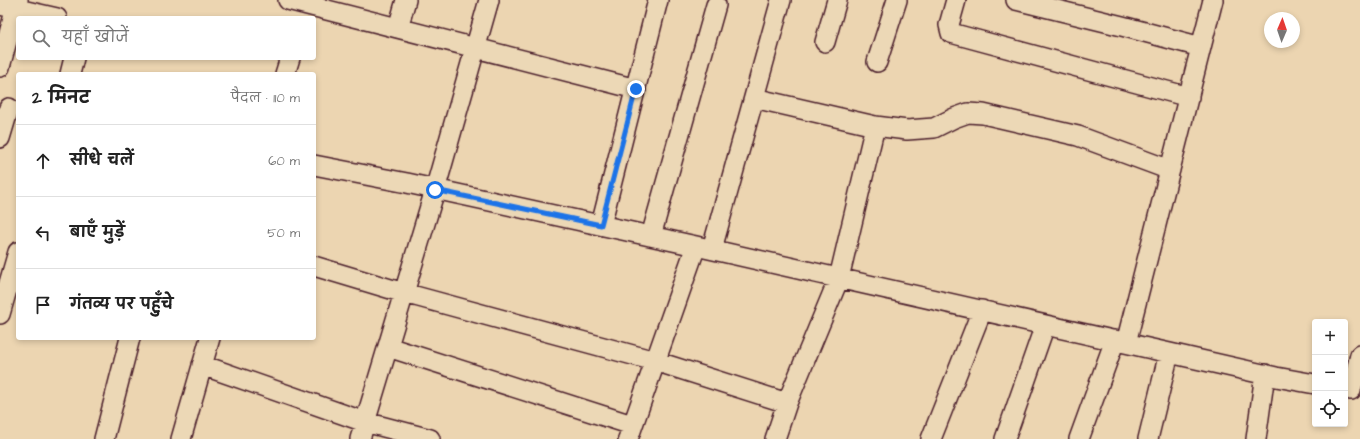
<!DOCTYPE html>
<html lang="hi">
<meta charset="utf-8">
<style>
:root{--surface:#fff;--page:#f6f6f6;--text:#222;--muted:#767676;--line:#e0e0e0}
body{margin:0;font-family:"Architects Daughter","Playpen Sans Deva",sans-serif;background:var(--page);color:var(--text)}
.controls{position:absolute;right:12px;bottom:12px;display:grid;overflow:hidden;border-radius:4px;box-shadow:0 2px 6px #0003}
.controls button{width:36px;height:36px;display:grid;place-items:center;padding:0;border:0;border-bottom:1px solid var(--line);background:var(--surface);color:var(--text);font:20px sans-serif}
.compass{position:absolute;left:1264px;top:12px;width:36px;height:36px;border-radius:50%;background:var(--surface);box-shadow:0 2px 6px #0003;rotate:2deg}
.stop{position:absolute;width:12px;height:12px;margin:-9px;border:3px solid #1a73e8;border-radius:50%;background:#fff}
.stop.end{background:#1a73e8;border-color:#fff;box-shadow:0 1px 4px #0008}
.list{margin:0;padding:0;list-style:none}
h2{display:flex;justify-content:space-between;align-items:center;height:52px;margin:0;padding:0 16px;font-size:17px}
h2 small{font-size:13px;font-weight:400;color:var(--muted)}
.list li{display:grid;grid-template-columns:26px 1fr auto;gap:12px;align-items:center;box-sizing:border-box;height:72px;padding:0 16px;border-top:1px solid var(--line)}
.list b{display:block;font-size:15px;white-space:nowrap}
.list em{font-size:13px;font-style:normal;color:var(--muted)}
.icon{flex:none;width:22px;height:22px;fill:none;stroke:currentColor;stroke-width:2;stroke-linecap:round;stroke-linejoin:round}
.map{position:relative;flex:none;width:1360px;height:439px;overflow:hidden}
.search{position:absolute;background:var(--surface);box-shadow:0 2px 6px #0003;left:16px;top:16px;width:300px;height:44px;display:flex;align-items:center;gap:10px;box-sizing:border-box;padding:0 14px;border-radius:4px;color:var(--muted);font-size:15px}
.panel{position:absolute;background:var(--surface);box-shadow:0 2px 6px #0003;left:16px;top:72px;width:300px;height:268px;border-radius:4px}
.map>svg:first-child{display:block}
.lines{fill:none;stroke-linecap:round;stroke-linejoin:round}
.street-casing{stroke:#4a1f2b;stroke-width:22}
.street{stroke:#ecd8b6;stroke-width:19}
.route{stroke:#1a73e8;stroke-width:5}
</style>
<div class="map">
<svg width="1360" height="439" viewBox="0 0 1360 439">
<rect width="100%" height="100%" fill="#ecd5b1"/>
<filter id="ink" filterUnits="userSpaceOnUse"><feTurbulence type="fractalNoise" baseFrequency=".025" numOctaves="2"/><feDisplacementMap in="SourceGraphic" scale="8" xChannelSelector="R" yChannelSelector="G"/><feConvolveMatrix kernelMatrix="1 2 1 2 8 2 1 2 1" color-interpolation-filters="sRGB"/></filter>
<g filter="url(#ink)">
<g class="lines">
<defs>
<path id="street" d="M 288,0 L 636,89
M 956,0 L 949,25 L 951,33 L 1189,97
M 1016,0 L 1122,26 L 1201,47
M 0,5 L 57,18
M 398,28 L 406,0
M 825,42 L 837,0
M 877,62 L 897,0
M 0,67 L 18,0
M 70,74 L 74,58
M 285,74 L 290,58
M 754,98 L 875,126 L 907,130 L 934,128 L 954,118 L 968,113 L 983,114 L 1078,136 L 1170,170
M 0,138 L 9,108
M 314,165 L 407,183 L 696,246 L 1276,377 L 1315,384
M 601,225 L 658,0
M 651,236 L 716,5
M 712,249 L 781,0
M 314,266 L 404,293 L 655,361 L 787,403
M 0,314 L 18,252
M 1126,343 L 1213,0
M 388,347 L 632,425
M 202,365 L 365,422 L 430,439
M 1351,390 L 1360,355
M 104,439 L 130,338
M 181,439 L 210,338
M 360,439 L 435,190 L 489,0
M 628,439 L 696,246
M 775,439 L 787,403 L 839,278 L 875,126
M 931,439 L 982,310
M 1005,439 L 1045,325
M 1079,439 L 1115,340
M 1148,439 L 1169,353
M 1256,439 L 1265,374"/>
</defs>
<!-- street casing -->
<use href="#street" class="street-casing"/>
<!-- street -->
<use href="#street" class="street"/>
</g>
</g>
<g class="lines" filter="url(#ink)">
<!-- route -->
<path class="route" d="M 435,190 L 601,225 L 636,89"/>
</g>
</svg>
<div class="controls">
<button>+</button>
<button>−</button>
<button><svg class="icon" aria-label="locate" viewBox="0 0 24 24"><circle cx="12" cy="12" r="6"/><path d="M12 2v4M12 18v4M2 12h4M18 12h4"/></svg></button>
</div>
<svg class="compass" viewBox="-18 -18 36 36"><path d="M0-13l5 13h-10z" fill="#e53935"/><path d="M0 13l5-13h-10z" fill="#767676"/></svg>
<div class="stop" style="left:435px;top:190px"></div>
<div class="stop end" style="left:636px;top:89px"></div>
<div class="search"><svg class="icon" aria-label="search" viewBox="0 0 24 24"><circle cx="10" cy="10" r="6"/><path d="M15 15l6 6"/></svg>यहाँ खोजें</div>
<section class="panel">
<h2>2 मिनट<small>पैदल · 110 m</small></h2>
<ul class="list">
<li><svg class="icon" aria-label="ahead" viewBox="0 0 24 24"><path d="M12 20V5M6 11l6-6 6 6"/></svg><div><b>सीधे चलें</b></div><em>60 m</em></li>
<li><svg class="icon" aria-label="left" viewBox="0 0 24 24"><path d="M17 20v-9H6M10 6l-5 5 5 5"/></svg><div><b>बाएँ मुड़ें</b></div><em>50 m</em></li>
<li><svg class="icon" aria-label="arrive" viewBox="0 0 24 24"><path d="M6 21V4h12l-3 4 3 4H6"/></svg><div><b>गंतव्य पर पहुँचे</b></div></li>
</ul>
</section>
</div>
